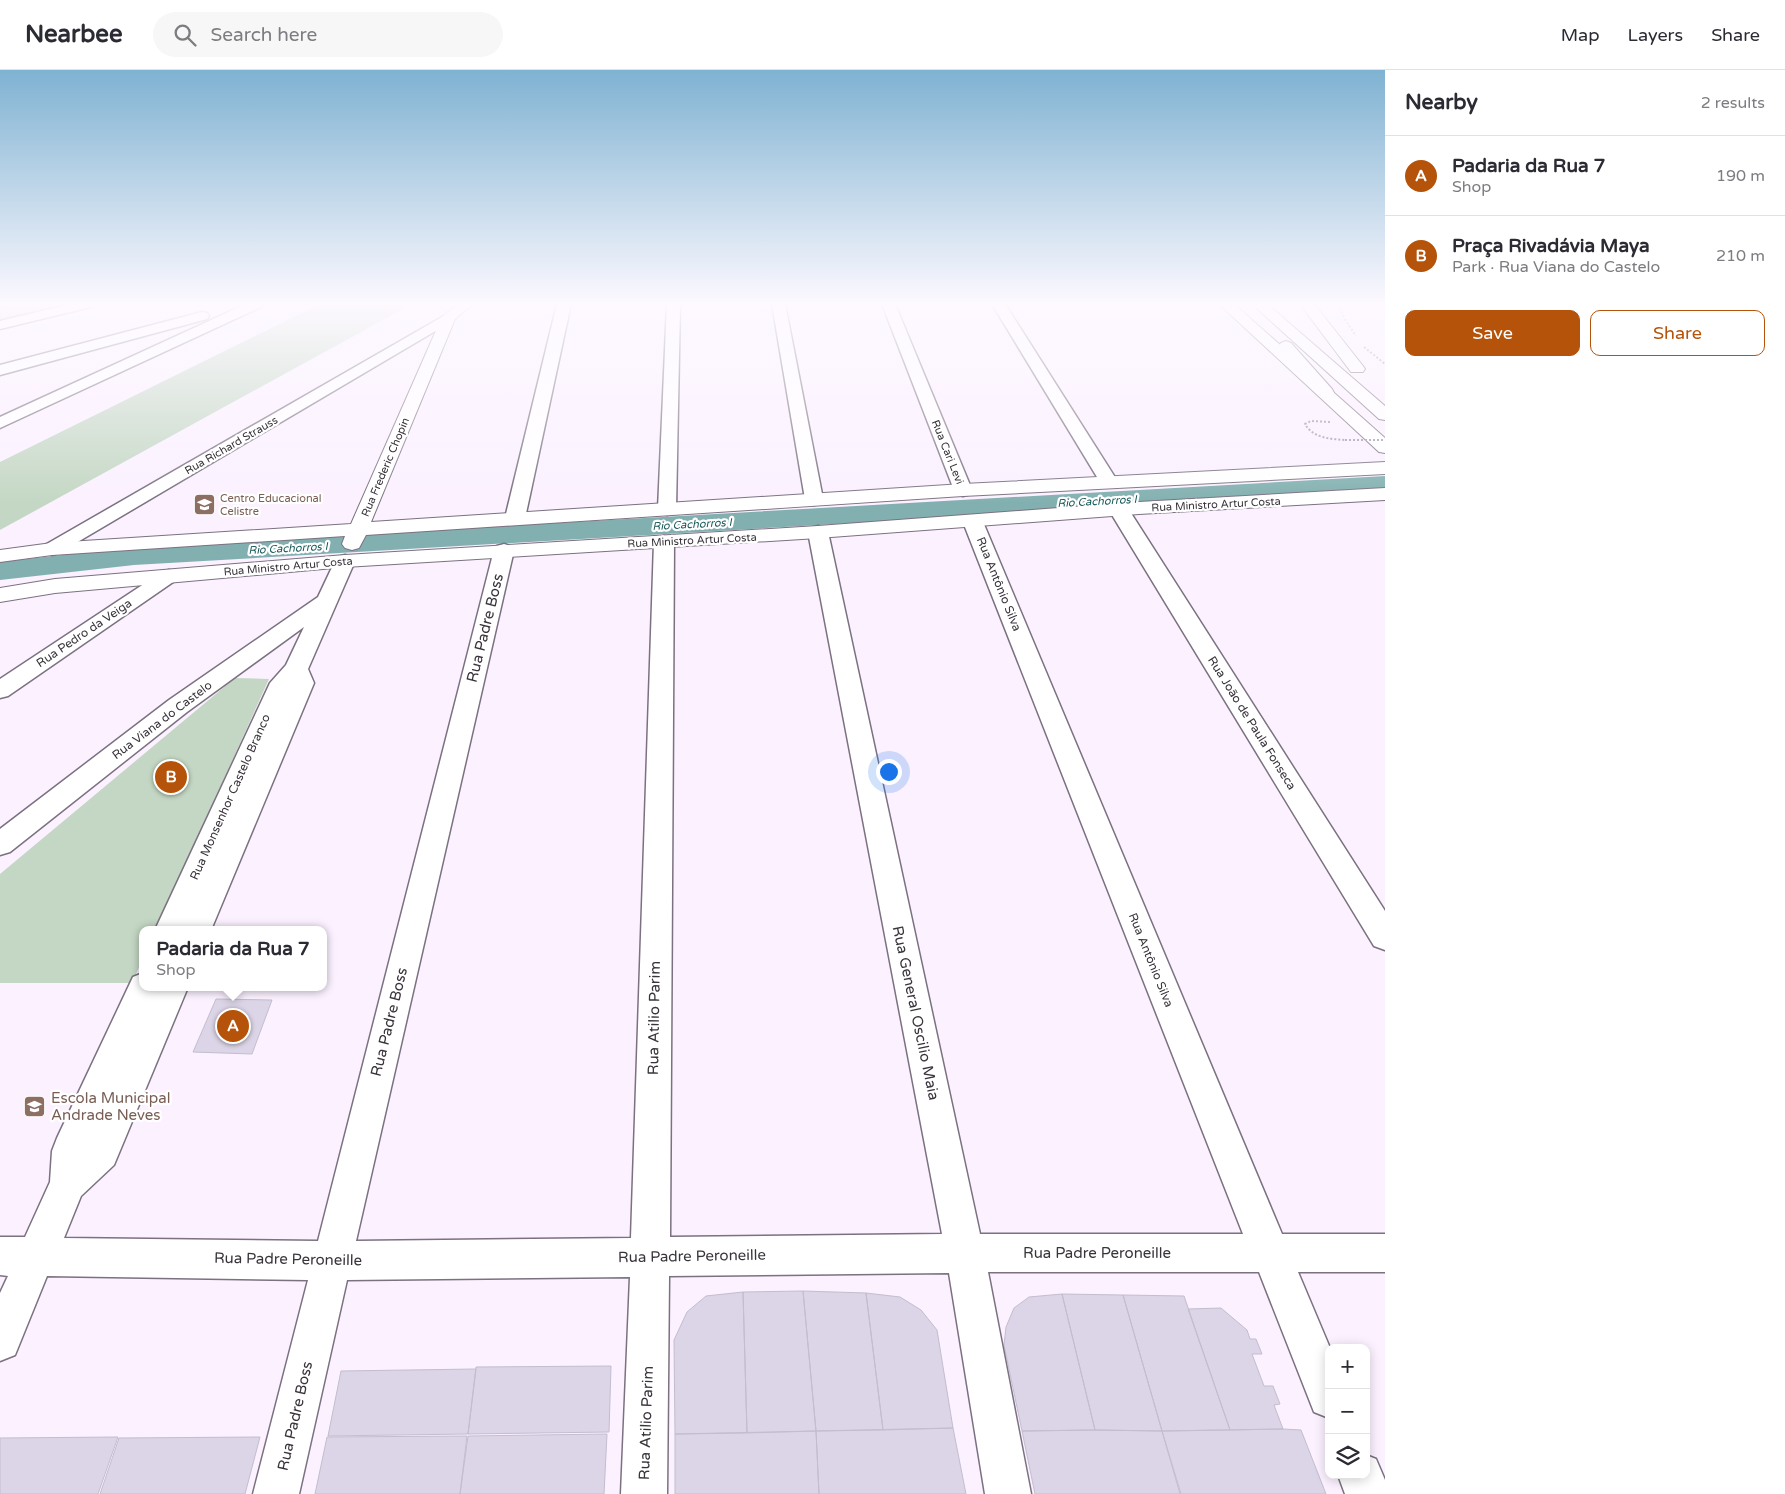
<!DOCTYPE html>
<meta charset="utf-8">
<style>
:root{--surface:#fff;--page:#f7f7f7;--text:#2b2b33;--muted:#7c7c81;--line:#e1e1e2;--accent:#b45309}
body{margin:0;font-family:"Varela Round",sans-serif;background:var(--page);color:var(--text)}
.controls{position:absolute;right:15px;bottom:15px;display:grid;overflow:hidden;border-radius:10px;box-shadow:0 2px 12px #0003}
.controls button{width:45px;height:45px;display:grid;place-items:center;padding:0;border:0;border-bottom:1px solid var(--line);background:var(--surface);color:var(--text);font:25px sans-serif}
.you{position:absolute;left:888px;top:701px;width:18px;height:18px;margin:-12px;border:4px solid #fff;border-radius:50%;background:#1a73e8;box-shadow:0 0 0 8px #1a73e833}
.badge{display:grid;place-items:center;width:32px;height:32px;border-radius:50%;background:var(--accent);color:#fff;font-size:16px;font-weight:700}
.pin{position:absolute;translate:-50% -50%;border:2px solid #fff;box-shadow:0 1px 5px #0006}
.popup{position:absolute;left:139px;top:856px;width:188px;height:65px;box-sizing:border-box;display:grid;place-content:center;border-radius:10px;background:var(--surface);filter:drop-shadow(0 1px 4px #0005);font-size:16px;white-space:nowrap;color:var(--muted)}
.popup b{font-size:19px;color:var(--text)}
.popup::after{content:'';position:absolute;left:50%;top:100%;margin-left:-10px;border:10px solid transparent;border-top-color:var(--surface)}
.list{margin:0;padding:0;list-style:none}
h2{display:flex;justify-content:space-between;align-items:center;height:65px;margin:0;padding:0 20px;font-size:21px}
h2 small{font-size:16px;font-weight:400;color:var(--muted)}
.list li{display:grid;grid-template-columns:32px 1fr auto;gap:15px;align-items:center;box-sizing:border-box;height:80px;padding:0 20px;border-top:1px solid var(--line)}
.list b{display:block;font-size:19px;white-space:nowrap}
.list p{margin:0;font-size:16px;white-space:nowrap;color:var(--muted)}
.list em{font-size:16px;font-style:normal;color:var(--muted)}
.actions{display:flex;gap:10px;padding:15px 20px}
.actions a{flex:1;padding:11px 0;border:1px solid var(--accent);border-radius:10px;text-align:center;font-size:18px;color:var(--accent)}
.actions .main{background:var(--accent);color:#fff}
.icon{flex:none;width:28px;height:28px;fill:none;stroke:currentColor;stroke-width:2;stroke-linecap:round;stroke-linejoin:round}
.map{position:relative;flex:none;width:1385px;height:1424px;overflow:hidden}
header{display:flex;align-items:center;gap:30px;box-sizing:border-box;height:70px;padding:0 25px;background:var(--surface);border-bottom:1px solid var(--line)}
header strong{font-size:24px}
nav{display:flex;gap:28px;margin-inline-start:auto;font-size:18px}
.search{width:350px;height:45px;background:var(--page);display:flex;align-items:center;gap:12px;box-sizing:border-box;padding:0 18px;border-radius:28px;color:var(--muted);font-size:19px}
main{display:flex}
aside{flex:1;background:var(--surface)}
.map>svg:first-child{display:block}
.green{fill:#c4d7c4}
.lines{fill:none;stroke-linecap:round;stroke-linejoin:round}
.river{fill:#82b0b0;fill-rule:evenodd}
.building{fill:#dbd5e7;stroke:#c3bdcf}
.minor-casing{stroke:#7b7180;stroke-width:3}
.tertiary-casing{stroke:#7b7180;stroke-width:2}
.trunk-casing{stroke:#7b7180;stroke-width:2}
.motorway-casing{stroke:#7b7180;stroke-width:2}
.path{stroke:#a39ba6;stroke-width:2;stroke-dasharray:2 2;stroke-linecap:butt}
.minor{fill:#fff;fill-rule:evenodd}
.tertiary{fill:#fff;fill-rule:evenodd}
.trunk{fill:#fff;fill-rule:evenodd}
.motorway{fill:#fff;fill-rule:evenodd}
.path-bridge{stroke:#a39ba6;stroke-width:2;stroke-dasharray:2 2;stroke-linecap:butt}
.labels{text-anchor:middle;stroke-width:4.5;stroke-linejoin:round;paint-order:stroke}
.far-street-label{font-size:11px;fill:#39343b;stroke:#fff}
.far-education-label{font-size:11px;fill:#785e54;stroke:#fff;text-anchor:start}
.far-water-label{font-size:11px;font-style:italic;fill:#135556;stroke:#fff}
.street-label{font-size:12px;fill:#39343b;stroke:#fff}
.near-street-label{font-size:15px;fill:#39343b;stroke:#fff}
.near-education-label{font-size:15px;fill:#785e54;stroke:#fff;text-anchor:start}
</style>
<header>
<strong>Nearbee</strong>
<div class="search"><svg class="icon" aria-label="search" viewBox="0 0 24 24"><circle cx="10" cy="10" r="6"/><path d="M15 15l6 6"/></svg>Search here</div>
<nav><a>Map</a><a>Layers</a><a>Share</a></nav>
</header>
<main>
<div class="map">
<svg width="1385" height="1424" viewBox="0 0 1385 1424">
<rect width="100%" height="100%" fill="#fbf1ff"/>
<!-- green -->
<path class="green" d="M 320,234 L 412,234 L 0,460 L 0,392 Z
M 235,608 L 269,609 L 156,860 L 143,860 L 143,888 L 132,913 L 0,913 L 0,804 Z"/>
<g class="lines">
<!-- river -->
<path class="river" d="M 1385,406 L 1385,422 L 134,495 L 0,510 L 0,492 L 134,477 Z"/>
</g>
<!-- building -->
<path class="building" d="M 6,234 L 18,245 L 0,249 L 0,236 Z
M 7,234 L 29,234 L 36,240 L 18,245 Z
M 29,234 L 52,234 L 55,236 L 36,240 Z
M 216,929 L 272,930 L 252,984 L 193,982 Z
M 803,1221 L 866,1223 L 883,1360 L 816,1361 Z
M 803,1221 L 816,1361 L 747,1363 L 743,1222 Z
M 743,1222 L 747,1363 L 675,1364 L 674,1270 L 687,1242 L 706,1226 Z
M 866,1223 L 900,1227 L 921,1240 L 937,1260 L 953,1358 L 883,1360 Z
M 1062,1224 L 1095,1360 L 1022,1361 L 1004,1275 L 1006,1257 L 1014,1238 L 1029,1227 Z
M 1062,1224 L 1123,1225 L 1162,1361 L 1095,1360 Z
M 1123,1225 L 1184,1226 L 1230,1360 L 1162,1361 Z
M 1221,1238 L 1247,1260 L 1250,1269 L 1256,1269 L 1262,1284 L 1252,1284 L 1264,1316 L 1273,1316 L 1280,1334 L 1274,1335 L 1283,1359 L 1230,1360 L 1188,1239 Z
M 611,1296 L 609,1362 L 468,1364 L 476,1297 Z
M 476,1299 L 468,1364 L 328,1366 L 341,1301 Z
M 953,1358 L 966,1424 L 819,1424 L 816,1361 Z
M 1283,1359 L 1301,1360 L 1326,1424 L 1181,1424 L 1162,1361 Z
M 1095,1360 L 1162,1361 L 1180,1424 L 1035,1424 L 1022,1361 Z
M 816,1361 L 819,1424 L 675,1424 L 675,1364 Z
M 607,1364 L 604,1424 L 460,1424 L 468,1366 Z
M 467,1366 L 460,1424 L 315,1424 L 327,1367 Z
M 118,1367 L 98,1424 L 0,1424 L 0,1368 Z
M 260,1367 L 245,1424 L 100,1424 L 119,1368 Z"/>
<g class="lines">
<defs>
<path id="minor" d="M 71,234 L 93,234 L 91,237 L 0,259 L 0,251 Z
M 246,234 L 263,234 L 261,237 L 0,358 L 0,347 Z
M 557,234 L 571,234 L 525,448 L 522,452 L 515,454 L 508,452 L 505,448 Z
M 667,234 L 680,234 L 676,439 L 674,443 L 667,445 L 660,443 L 658,439 Z
M 772,234 L 785,234 L 823,429 L 821,433 L 814,435 L 807,433 L 805,429 Z
M 882,234 L 895,234 L 972,420 L 970,424 L 963,426 L 956,424 L 954,420 Z
M 992,234 L 1005,234 L 1118,412 L 1115,416 L 1109,417 L 1103,416 L 1100,412 Z
M 202,242 L 207,243 L 209,246 L 207,249 L 0,305 L 0,295 Z
M 449,243 L 456,247 L 454,250 L 59,483 L 52,485 L 45,483 L 42,479 L 45,475 Z
M 1119,434 L 1126,436 L 1129,440 L 1385,841 L 1385,880 L 1374,876 L 1109,440 L 1112,436 Z
M 973,446 L 980,448 L 983,452 L 1282,1164 L 1385,1164 L 1385,1202 L 1298,1202 L 1330,1278 L 1329,1348 L 1314,1342 L 1259,1202 L 988,1202 L 1031,1424 L 985,1424 L 949,1203 L 669,1206 L 667,1424 L 621,1424 L 630,1207 L 347,1210 L 299,1424 L 253,1424 L 308,1210 L 47,1206 L 15,1285 L 0,1291 L 0,1223 L 8,1206 L 0,1205 L 0,1167 L 25,1167 L 50,1112 L 52,1081 L 57,1068 L 133,907 L 143,903 L 143,917 L 188,917 L 114,1095 L 81,1126 L 64,1168 L 318,1171 L 494,480 L 497,476 L 504,474 L 511,476 L 514,480 L 356,1171 L 631,1168 L 654,472 L 657,468 L 664,466 L 671,468 L 674,472 L 670,1167 L 942,1164 L 808,462 L 811,458 L 818,456 L 825,458 L 828,462 L 980,1164 L 1243,1164 L 963,452 L 966,448 Z
M 345,485 L 352,487 L 355,491 L 308,599 L 314,613 L 211,860 L 155,860 L 270,613 L 286,595 L 304,557 L 187,642 L 10,782 L 0,785 L 0,759 L 169,630 L 318,527 L 335,491 L 338,487 Z
M 169,500 L 176,502 L 179,506 L 176,510 L 8,626 L 0,628 L 0,609 L 162,502 Z
M 1366,1385 L 1376,1389 L 1385,1410 L 1385,1424 L 1345,1424 L 1338,1405 L 1366,1405 Z"/>
<path id="tertiary" d="M 458,234 L 473,234 L 455,249 L 371,452 L 963,414 L 1385,392 L 1385,404 L 963,426 L 366,465 L 359,478 L 352,480 L 345,478 L 342,474 L 345,466 L 52,485 L 0,492 L 0,480 L 52,473 L 351,454 L 442,247 Z
M 1385,418 L 1385,430 L 1139,444 L 818,468 L 345,497 L 55,523 L 0,532 L 0,518 L 55,509 L 345,485 L 818,456 L 1139,432 Z"/>
<path id="trunk" d="M 1219,234 L 1234,234 L 1385,368 L 1385,383 L 1379,382 Z"/>
<path id="motorway" d="M 1252,234 L 1267,234 L 1385,336 L 1385,350 L 1379,349 Z
M 1302,234 L 1314,234 L 1363,296 L 1365,299 L 1363,302 L 1351,302 L 1303,238 Z
M 1286,271 L 1291,273 L 1332,319 L 1334,323 L 1332,327 L 1320,327 L 1281,279 L 1278,276 L 1281,273 Z"/>
</defs>
<!-- minor casing -->
<use href="#minor" class="minor-casing"/>
<!-- tertiary casing -->
<use href="#tertiary" class="tertiary-casing"/>
<!-- trunk casing -->
<use href="#trunk" class="trunk-casing"/>
<!-- motorway casing -->
<use href="#motorway" class="motorway-casing"/>
<!-- path -->
<path class="path" d="M 1339,234 L 1344,248 L 1356,266
M 1364,277 L 1385,294
M 1330,352 L 1311,351 L 1305,354 C 1313,368 1330,369 1345,370"/>
<!-- minor -->
<use href="#minor" class="minor"/>
<!-- tertiary -->
<use href="#tertiary" class="tertiary"/>
<!-- trunk -->
<use href="#trunk" class="trunk"/>
<!-- motorway -->
<use href="#motorway" class="motorway"/>
<!-- path-bridge -->
<path class="path-bridge" d="M 1345,370 L 1385,370"/>
</g>
<!-- sky -->
<linearGradient id="sky" x2="0" y2="1"><stop stop-color="#7fb2d2"/><stop offset="0.54" stop-color="#fdf9ff"/><stop offset="1" stop-color="#fdf9ff" stop-opacity="0"/></linearGradient>
<rect width="1385" height="433" fill="url(#sky)"/>
<!-- icons -->
<defs>
<symbol id="school-square" viewBox="-11 -11 22 22"><rect x="-9" y="-9" width="18" height="18" rx="4" fill="#8d6e63" stroke="#fff"/><path d="M0-5L7-2L0 1L-7-2ZM-4 1L0 2.5L4 1V4Q0 6-4 4Z" fill="#fff"/></symbol>
</defs>
<g fill-rule="evenodd">
<use href="#school-square" x="192" y="422" width="25" height="25"/>
<use href="#school-square" x="22" y="1024" width="25" height="25"/>
</g>
<g class="labels">
<!-- far-street labels -->
<g class="far-street-label">
<text transform="translate(231 375) rotate(-30)" y="4">Rua Richard Strauss</text>
<text transform="translate(948 382) rotate(68)" y="4">Rua Cari Levi</text>
<text transform="translate(385 397) rotate(-67)" y="4">Rua Frederic Chopin</text>
<text transform="translate(1216 434) rotate(-3)" y="4">Rua Ministro Artur Costa</text>
<text transform="translate(692 470) rotate(-3)" y="4">Rua Ministro Artur Costa</text>
<text transform="translate(288 496) rotate(-5)" y="4">Rua Ministro Artur Costa</text>
</g>
<!-- far-education labels -->
<g class="far-education-label">
<text x="220" y="432">Centro Educacional<tspan x="220" dy="13">Celistre</tspan></text>
</g>
<!-- far-water labels -->
<g class="far-water-label">
<text transform="translate(1097 431) rotate(-3)" y="4">Rio Cachorros I</text>
<text transform="translate(692 454) rotate(-3)" y="4">Rio Cachorros I</text>
<text transform="translate(288 478) rotate(-3)" y="4">Rio Cachorros I</text>
</g>
<!-- street labels -->
<g class="street-label">
<text transform="translate(999 514) rotate(68)" y="4">Rua Antônio Silva</text>
<text transform="translate(84 563) rotate(-34)" y="4">Rua Pedro da Veiga</text>
<text transform="translate(162 650) rotate(-37)" y="4">Rua Viana do Castelo</text>
<text transform="translate(1252 653) rotate(58)" y="4">Rua João de Paula Fonseca</text>
<text transform="translate(230 727) rotate(-66)" y="4">Rua Monsenhor Castelo Branco</text>
<text transform="translate(1151 890) rotate(68)" y="4">Rua Antônio Silva</text>
</g>
<!-- near-street labels -->
<g class="near-street-label">
<text transform="translate(485 558) rotate(-76)" y="5">Rua Padre Boss</text>
<text transform="translate(916 943) rotate(78)" y="5">Rua General Oscilio Maia</text>
<text transform="translate(654 948) rotate(-89)" y="5">Rua Atilio Parim</text>
<text transform="translate(389 952) rotate(-76)" y="5">Rua Padre Boss</text>
<text x="1097" y="1188">Rua Padre Peroneille</text>
<text transform="translate(692 1186) rotate(-1)" y="5">Rua Padre Peroneille</text>
<text transform="translate(288 1189) rotate(1)" y="5">Rua Padre Peroneille</text>
<text transform="translate(295 1346) rotate(-77)" y="5">Rua Padre Boss</text>
<text transform="translate(646 1353) rotate(-88)" y="5">Rua Atilio Parim</text>
</g>
<!-- near-education labels -->
<g class="near-education-label">
<text x="51" y="1033">Escola Municipal<tspan x="51" dy="17">Andrade Neves</tspan></text>
</g>
</g>
</svg>
<div class="controls">
<button>+</button>
<button>−</button>
<button><svg class="icon" aria-label="layers" viewBox="0 0 24 24"><path d="M12 4l9 5-9 5-9-5zM3 14l9 5 9-5"/></svg></button>
</div>
<div class="you"></div>
<div class="pin badge" style="left:233px;top:956px">A</div>
<div class="popup"><b>Padaria da Rua 7</b>Shop</div>
<div class="pin badge" style="left:171px;top:707px">B</div>
</div>
<aside>
<h2>Nearby<small>2 results</small></h2>
<ul class="list">
<li><span class="badge">A</span><div><b>Padaria da Rua 7</b><p>Shop</p></div><em>190 m</em></li>
<li><span class="badge">B</span><div><b>Praça Rivadávia Maya</b><p>Park · Rua Viana do Castelo</p></div><em>210 m</em></li>
</ul>
<div class="actions"><a class="main">Save</a><a>Share</a></div>
</aside>
</main>
